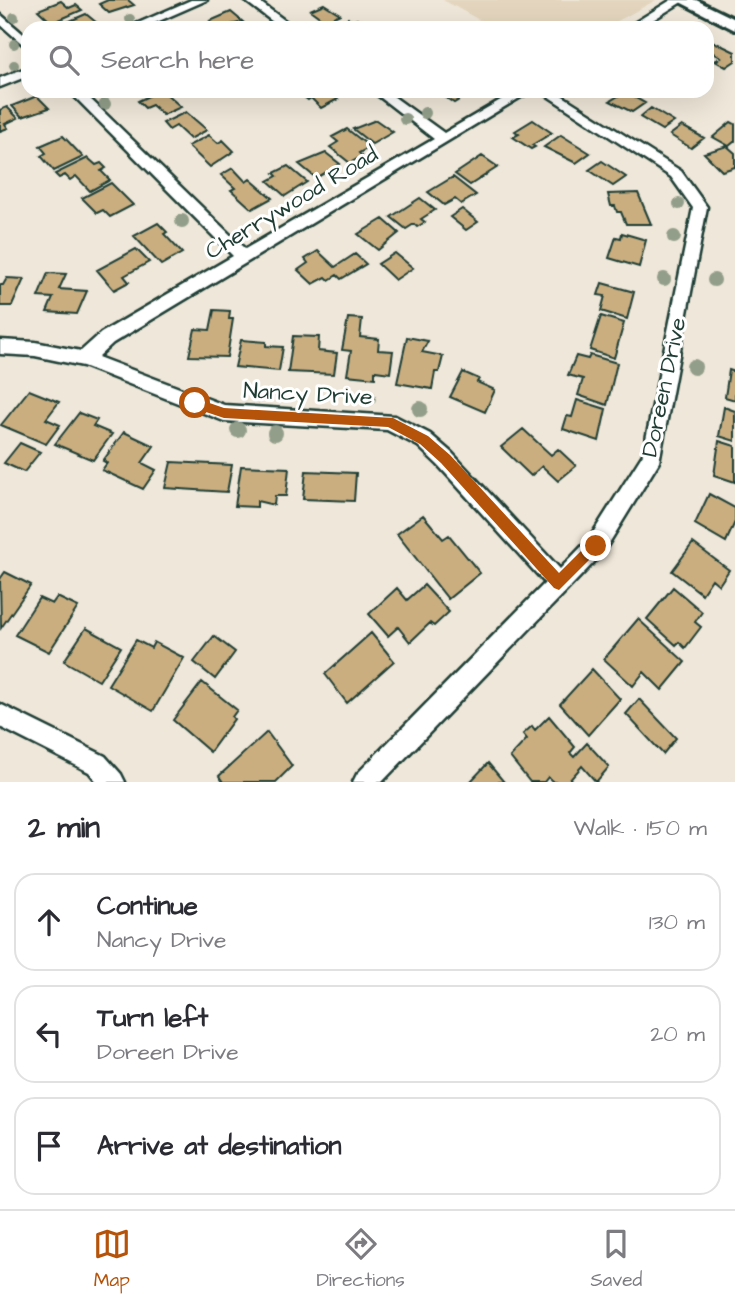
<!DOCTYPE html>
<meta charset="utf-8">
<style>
:root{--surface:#fff;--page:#f2f2f3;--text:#2b2b33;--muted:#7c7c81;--line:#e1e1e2;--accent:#b45309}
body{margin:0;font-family:"Architects Daughter",sans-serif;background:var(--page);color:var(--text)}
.stop{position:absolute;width:21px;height:21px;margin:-16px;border:5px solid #b45309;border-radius:50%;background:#fff}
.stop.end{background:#b45309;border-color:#fff;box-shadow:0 2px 7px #0008}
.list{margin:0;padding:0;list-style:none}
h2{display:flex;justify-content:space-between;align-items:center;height:91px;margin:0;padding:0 28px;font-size:30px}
h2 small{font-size:23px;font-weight:400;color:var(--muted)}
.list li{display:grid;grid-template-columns:46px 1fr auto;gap:21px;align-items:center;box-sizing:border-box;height:98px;margin:0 14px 14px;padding:0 14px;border:2px solid var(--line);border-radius:21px}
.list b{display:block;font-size:26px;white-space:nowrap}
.list p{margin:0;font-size:23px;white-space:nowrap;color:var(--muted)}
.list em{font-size:23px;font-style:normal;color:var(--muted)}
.icon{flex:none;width:38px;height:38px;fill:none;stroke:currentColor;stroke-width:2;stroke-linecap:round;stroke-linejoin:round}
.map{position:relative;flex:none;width:735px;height:782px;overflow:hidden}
.search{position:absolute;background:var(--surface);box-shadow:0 7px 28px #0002;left:21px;right:21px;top:21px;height:77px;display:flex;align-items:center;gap:18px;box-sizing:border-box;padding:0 24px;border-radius:21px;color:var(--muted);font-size:26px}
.sheet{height:427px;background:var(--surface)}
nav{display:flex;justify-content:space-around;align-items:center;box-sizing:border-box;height:98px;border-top:2px solid var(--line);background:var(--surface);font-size:19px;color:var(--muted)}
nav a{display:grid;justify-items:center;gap:4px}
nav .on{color:var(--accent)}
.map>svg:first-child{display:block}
.built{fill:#e4d6be}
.building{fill:#caae80;stroke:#1f3d34;stroke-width:2}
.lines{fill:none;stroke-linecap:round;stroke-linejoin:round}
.minor-casing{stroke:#1f3d34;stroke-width:5}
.secondary-casing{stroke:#1f3d34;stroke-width:6}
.minor{fill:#fff;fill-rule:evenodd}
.secondary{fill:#fff;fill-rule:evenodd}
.tree{fill:#929e8a}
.route{fill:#b45309}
.labels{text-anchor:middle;stroke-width:6;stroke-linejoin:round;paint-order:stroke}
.street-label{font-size:23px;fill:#1f3d34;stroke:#fff}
</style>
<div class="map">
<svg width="735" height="782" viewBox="0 0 735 782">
<rect width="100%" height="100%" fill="#efe7d9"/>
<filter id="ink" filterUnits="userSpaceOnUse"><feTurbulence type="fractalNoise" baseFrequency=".0143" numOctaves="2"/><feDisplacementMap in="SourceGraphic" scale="14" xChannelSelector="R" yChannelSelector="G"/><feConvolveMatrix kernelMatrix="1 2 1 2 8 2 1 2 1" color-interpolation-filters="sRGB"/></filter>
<g filter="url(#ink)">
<!-- built -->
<path class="built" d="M 443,0 L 656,0 L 605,28 L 494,28 Z"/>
<!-- building -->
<path class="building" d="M 108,0 L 128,0 L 134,5 L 109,13 L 99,4 Z
M 61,1 L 69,8 L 76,5 L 82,10 L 52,23 L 38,10 Z
M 324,4 L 340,14 L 325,21 L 310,10 Z
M 231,12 L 243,22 L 218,28 L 210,21 Z
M 86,14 L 97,23 L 86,28 L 56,27 Z
M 348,18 L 352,21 L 357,19 L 366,25 L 362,28 L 339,28 L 334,25 Z
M 710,40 L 735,52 L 735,61 L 726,67 L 715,61 L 721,57 L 707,50 Z
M 159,91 L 163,91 L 181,107 L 163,115 L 152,105 L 145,108 L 138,101 Z
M 302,91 L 328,91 L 338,99 L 321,108 L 311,98 L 308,100 L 300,94 L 304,93 Z
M 443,91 L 474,91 L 454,103 L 439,93 Z
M 625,92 L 645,103 L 632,112 L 610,101 Z
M 37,96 L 49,108 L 22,117 L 12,106 Z
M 7,107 L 18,118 L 5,124 L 8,128 L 0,131 L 0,110 Z
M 651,108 L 674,122 L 662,130 L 640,117 Z
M 186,112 L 207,130 L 190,139 L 176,126 L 169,130 L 163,123 Z
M 376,120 L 393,132 L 372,144 L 353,129 Z
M 533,120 L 552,133 L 532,145 L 535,147 L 531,149 L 513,137 L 519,134 L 515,131 Z
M 731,122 L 735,124 L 735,141 L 729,146 L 713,137 Z
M 682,126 L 704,138 L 691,148 L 670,135 Z
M 347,129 L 370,147 L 359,153 L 362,156 L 350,163 L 330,147 L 338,142 L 332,137 Z
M 209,135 L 218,143 L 223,140 L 234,151 L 210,167 L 188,146 Z
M 561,135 L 590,153 L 576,163 L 544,147 Z
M 63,136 L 83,157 L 54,171 L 41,156 L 46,153 L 40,146 Z
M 727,146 L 735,153 L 735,167 L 722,171 L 704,153 Z
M 326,153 L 340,164 L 316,178 L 299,164 Z
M 482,156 L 498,167 L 470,185 L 455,174 Z
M 88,158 L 96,165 L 101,163 L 106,168 L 101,171 L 110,180 L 90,191 L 76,176 L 70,180 L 65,175 L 59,178 L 55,174 Z
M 602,161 L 626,177 L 613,186 L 589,170 Z
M 288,166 L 307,182 L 285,196 L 268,181 L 277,176 L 274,173 Z
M 233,168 L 246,182 L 250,179 L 272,198 L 252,209 L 231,190 L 235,188 L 221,175 Z
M 453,177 L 476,195 L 461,204 L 455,199 L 444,205 L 428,192 Z
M 111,183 L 133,205 L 110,217 L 103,210 L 97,213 L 82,198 Z
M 638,193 L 651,224 L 626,224 L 621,212 L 617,212 L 615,206 L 611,206 L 608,194 Z
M 420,198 L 435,210 L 421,219 L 425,222 L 417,227 L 414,224 L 406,229 L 391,217 Z
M 462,209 L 478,222 L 466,230 L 450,217 Z
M 383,219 L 399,233 L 378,250 L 358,234 Z
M 158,223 L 167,232 L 164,234 L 182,253 L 161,265 L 134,236 Z
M 622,233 L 646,240 L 639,267 L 609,258 L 616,237 L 621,238 Z
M 136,249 L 149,262 L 124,276 L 129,282 L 114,290 L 97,270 Z
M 318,251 L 335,267 L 355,254 L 366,264 L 341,279 L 337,275 L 329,280 L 326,277 L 313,284 L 298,270 L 308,263 L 305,259 Z
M 395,253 L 413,268 L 395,280 L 378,264 Z
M 48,273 L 66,274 L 59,289 L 87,291 L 77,314 L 47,312 L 53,298 L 38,297 Z
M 7,278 L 24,279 L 12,306 L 0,306 L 0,285 L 3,285 Z
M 602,283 L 634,292 L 627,319 L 601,311 L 605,296 L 598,295 Z
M 214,310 L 230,311 L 229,319 L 233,319 L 227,357 L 189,356 L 195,329 L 210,330 Z
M 601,316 L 624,323 L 614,358 L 590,350 Z
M 348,318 L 362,319 L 360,337 L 379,339 L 378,350 L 393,351 L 390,373 L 375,371 L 375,378 L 347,375 L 351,351 L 342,350 Z
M 293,336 L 319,337 L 318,351 L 337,353 L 334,374 L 288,372 Z
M 407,337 L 428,341 L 422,352 L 443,356 L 439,372 L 435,372 L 432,389 L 397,383 Z
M 241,340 L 266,342 L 266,346 L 283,347 L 279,371 L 235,367 Z
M 590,355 L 617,363 L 607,405 L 578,395 L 583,379 L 568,375 L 576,356 L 588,359 Z
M 729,370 L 735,372 L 735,400 L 725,397 Z
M 463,372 L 479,379 L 477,382 L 495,390 L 485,412 L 450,397 Z
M 29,390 L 59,402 L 46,419 L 60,425 L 46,444 L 1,425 Z
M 577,400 L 606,409 L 599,441 L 563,429 L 567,416 L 572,417 Z
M 724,407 L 735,411 L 735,441 L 719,436 Z
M 79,413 L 97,420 L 93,426 L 112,434 L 93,460 L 55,444 Z
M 523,429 L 551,455 L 558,449 L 576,466 L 558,481 L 542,466 L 531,476 L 501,447 Z
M 124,432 L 154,446 L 142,463 L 156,470 L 143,489 L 102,470 L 107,463 L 103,461 Z
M 719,441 L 735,446 L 735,482 L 714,475 Z
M 20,443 L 40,452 L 24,472 L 4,463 Z
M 171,462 L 232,465 L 227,492 L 165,488 Z
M 241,466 L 289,468 L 286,496 L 275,496 L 274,505 L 257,501 L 257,507 L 235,506 Z
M 306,471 L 356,473 L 354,501 L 303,499 Z
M 709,494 L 735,508 L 735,522 L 726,542 L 695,524 Z
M 423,515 L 443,539 L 449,535 L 480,573 L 448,599 L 397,534 Z
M 693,543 L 729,570 L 719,585 L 712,579 L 702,594 L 672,571 Z
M 5,572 L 31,585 L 1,628 L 0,579 Z
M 424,585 L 449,612 L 434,626 L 430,623 L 410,642 L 398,627 L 388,636 L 369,614 L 397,588 L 407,600 Z
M 673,587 L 702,612 L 695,622 L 701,627 L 685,648 L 679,642 L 676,645 L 647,619 Z
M 57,597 L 78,607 L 49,652 L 15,635 L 39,598 L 52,604 Z
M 638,619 L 685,662 L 662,690 L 644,672 L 633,686 L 604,659 Z
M 86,628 L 121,647 L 99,681 L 64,661 Z
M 371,633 L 394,661 L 347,703 L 325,674 Z
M 214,636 L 235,652 L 215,679 L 194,662 Z
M 136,640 L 151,648 L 154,642 L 184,658 L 153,711 L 108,685 Z
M 592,669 L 620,699 L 588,735 L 560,704 Z
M 202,682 L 237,710 L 232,717 L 234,719 L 210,752 L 173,720 Z
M 639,699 L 676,738 L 663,754 L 626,714 Z
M 549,716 L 575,747 L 570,753 L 574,757 L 587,743 L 609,767 L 596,782 L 582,766 L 568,782 L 553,782 L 548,777 L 544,782 L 530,782 L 510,757 L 527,739 L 523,734 L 532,726 L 535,730 Z
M 267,732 L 292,766 L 276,782 L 223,782 L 219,776 Z
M 488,763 L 504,782 L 470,782 Z"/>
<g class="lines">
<defs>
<path id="minor" d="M 191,0 L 207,0 L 143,28 L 127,28 Z
M 244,0 L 257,0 L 295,28 L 281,28 Z
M 671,0 L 685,0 L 640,28 L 626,28 Z
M 0,14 L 28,38 L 28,49 L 0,24 Z
M 28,67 L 28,76 L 0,87 L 0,78 Z
M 69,91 L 82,91 L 245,249 L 434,139 L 372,91 L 386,91 L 444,133 L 516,91 L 531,91 L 113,343 L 98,357 L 224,405 L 395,416 L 430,434 L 452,453 L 560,569 L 589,539 L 643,454 L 693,208 L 671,177 L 540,91 L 555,91 L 681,171 L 707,207 L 659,462 L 603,553 L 382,782 L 353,782 L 357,774 L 545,583 L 438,465 L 418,446 L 387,430 L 224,421 L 83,366 L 35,356 L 0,354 L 0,340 L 35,342 L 81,351 L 101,333 L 233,256 Z
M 0,704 L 105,756 L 121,774 L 125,782 L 97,782 L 89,772 L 0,727 Z"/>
<path id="secondary" d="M 676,0 L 696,0 L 735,19 L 735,30 Z"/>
</defs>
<!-- minor casing -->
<use href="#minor" class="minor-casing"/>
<!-- secondary casing -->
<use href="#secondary" class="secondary-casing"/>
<!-- minor -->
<use href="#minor" class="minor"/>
<!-- secondary -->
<use href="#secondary" class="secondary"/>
</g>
<!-- trees -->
<g class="tree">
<circle cx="14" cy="17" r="5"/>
<circle cx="130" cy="19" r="5"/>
<circle cx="14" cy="44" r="5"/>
<circle cx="14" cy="65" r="5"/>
<circle cx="105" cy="104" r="6"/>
<circle cx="425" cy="113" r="6"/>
<circle cx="405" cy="119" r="6"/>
<circle cx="679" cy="204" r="6"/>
<circle cx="182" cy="221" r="7"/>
<circle cx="674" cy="237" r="7"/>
<circle cx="664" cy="279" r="7"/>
<circle cx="714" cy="280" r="7"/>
<circle cx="694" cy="367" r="8"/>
<circle cx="368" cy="398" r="8"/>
<circle cx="420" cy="409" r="8"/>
<circle cx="238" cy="430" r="8"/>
<circle cx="275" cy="433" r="8"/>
</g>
</g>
<!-- route -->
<path class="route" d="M 195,398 L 224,408 L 393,418 L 428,436 L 450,455 L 559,573 L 591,541 L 596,540 L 603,546 L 559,590 L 554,588 L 441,463 L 420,444 L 388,427 L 224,418 L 191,407 L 191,400 Z"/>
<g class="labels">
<!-- street labels -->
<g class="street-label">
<text transform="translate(291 202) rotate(-31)" y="8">Cherrywood Road</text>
<text transform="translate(663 387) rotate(-78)" y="8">Doreen Drive</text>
<text transform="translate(308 393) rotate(3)" y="8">Nancy Drive</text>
</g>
</g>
</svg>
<div class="stop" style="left:195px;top:403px"></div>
<div class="stop end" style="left:596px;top:546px"></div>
<div class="search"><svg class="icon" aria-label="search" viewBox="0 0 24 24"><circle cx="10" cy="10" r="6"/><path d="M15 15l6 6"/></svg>Search here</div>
</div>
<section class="sheet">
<h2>2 min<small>Walk · 150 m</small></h2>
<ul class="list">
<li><svg class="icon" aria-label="ahead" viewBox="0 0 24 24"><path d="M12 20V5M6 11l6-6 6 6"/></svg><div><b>Continue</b><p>Nancy Drive</p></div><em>130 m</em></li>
<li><svg class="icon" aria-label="left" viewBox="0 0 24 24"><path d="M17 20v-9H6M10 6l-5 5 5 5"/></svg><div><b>Turn left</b><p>Doreen Drive</p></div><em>20 m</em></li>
<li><svg class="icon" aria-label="arrive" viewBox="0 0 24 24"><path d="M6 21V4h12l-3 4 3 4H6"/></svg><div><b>Arrive at destination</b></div></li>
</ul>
</section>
<nav>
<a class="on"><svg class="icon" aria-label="map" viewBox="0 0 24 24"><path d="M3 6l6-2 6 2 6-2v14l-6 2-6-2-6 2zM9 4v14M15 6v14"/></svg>Map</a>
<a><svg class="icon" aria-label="directions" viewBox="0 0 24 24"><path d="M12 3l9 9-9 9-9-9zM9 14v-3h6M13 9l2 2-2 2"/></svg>Directions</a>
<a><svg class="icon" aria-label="saved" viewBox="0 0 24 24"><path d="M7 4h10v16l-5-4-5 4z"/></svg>Saved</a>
</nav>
